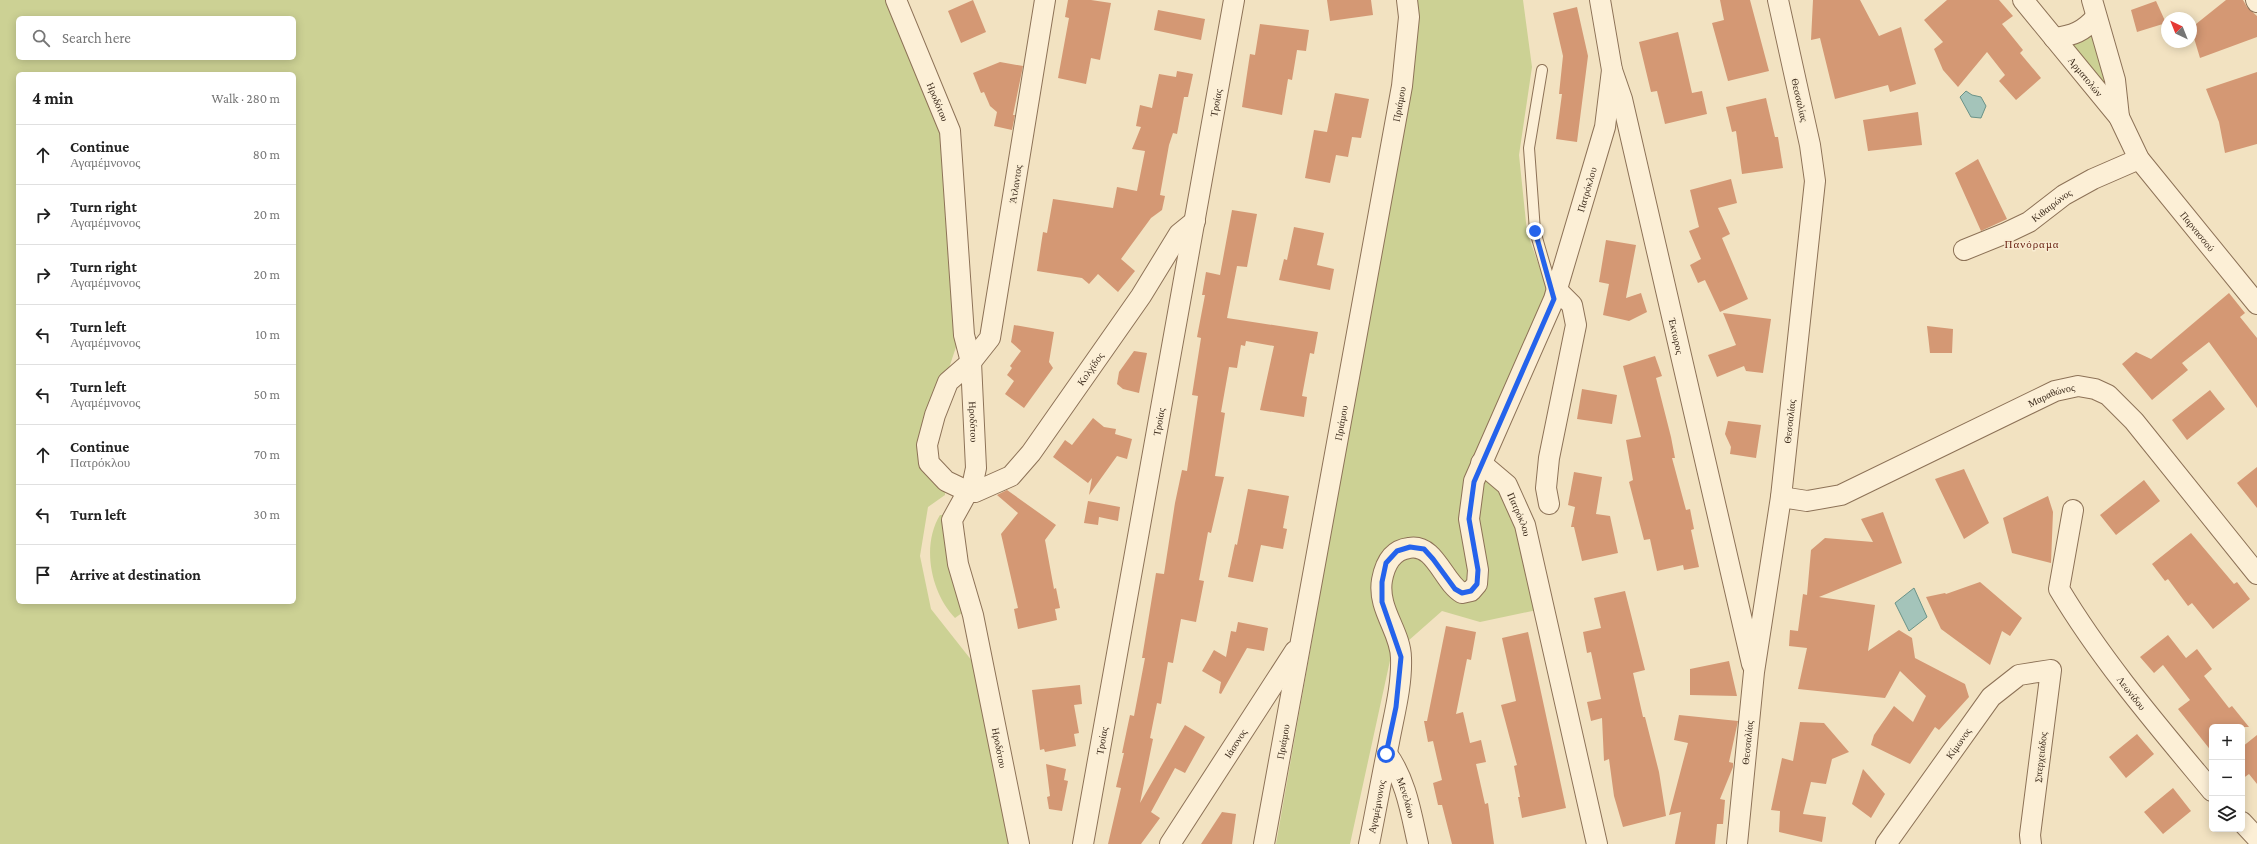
<!DOCTYPE html>
<meta charset="utf-8">
<style>
:root{--surface:#fff;--page:#f2f2f2;--text:#222;--muted:#767676;--line:#e0e0e0}
body{margin:0;font-family:"Crimson Pro",serif;background:var(--page);color:var(--text)}
.controls{position:absolute;right:12px;bottom:12px;display:grid;overflow:hidden;border-radius:6px;box-shadow:0 2px 10px #0003}
.controls button{width:36px;height:36px;display:grid;place-items:center;padding:0;border:0;border-bottom:1px solid var(--line);background:var(--surface);color:var(--text);font:20px sans-serif}
.compass{position:absolute;left:2161px;top:12px;width:36px;height:36px;border-radius:50%;background:var(--surface);box-shadow:0 2px 10px #0003;rotate:317deg}
.stop{position:absolute;width:12px;height:12px;margin:-9px;border:3px solid #2563eb;border-radius:50%;background:#fff}
.stop.end{background:#2563eb;border-color:#fff;box-shadow:0 1px 4px #0008}
.list{margin:0;padding:0;list-style:none}
h2{display:flex;justify-content:space-between;align-items:center;height:52px;margin:0;padding:0 16px;font-size:17px}
h2 small{font-size:13px;font-weight:400;color:var(--muted)}
.list li{display:grid;grid-template-columns:26px 1fr auto;gap:12px;align-items:center;box-sizing:border-box;height:60px;padding:0 16px;border-top:1px solid var(--line)}
.list b{display:block;font-size:15px;white-space:nowrap}
.list p{margin:0;font-size:13px;white-space:nowrap;color:var(--muted)}
.list em{font-size:13px;font-style:normal;color:var(--muted)}
.icon{flex:none;width:22px;height:22px;fill:none;stroke:currentColor;stroke-width:2;stroke-linecap:round;stroke-linejoin:round}
.map{position:relative;flex:none;width:2257px;height:844px;overflow:hidden}
.search{position:absolute;background:var(--surface);box-shadow:0 2px 10px #0003;left:16px;top:16px;width:280px;height:44px;display:flex;align-items:center;gap:10px;box-sizing:border-box;padding:0 14px;border-radius:6px;color:var(--muted);font-size:15px}
.panel{position:absolute;background:var(--surface);box-shadow:0 2px 10px #0003;left:16px;top:72px;width:280px;height:532px;border-radius:6px}
.map>svg:first-child{display:block}
.green{fill:#ccd194;fill-rule:evenodd}
.water{fill:#a4c4ba;stroke:#6a9388}
.building{fill:#d49874}
.lines{fill:none;stroke-linecap:round;stroke-linejoin:round}
.service-casing{stroke:#8d7257;stroke-width:12}
.minor-casing{stroke:#8d7257;stroke-width:22}
.service{stroke:#fcefd6;stroke-width:10}
.minor{stroke:#fcefd6;stroke-width:20}
.route{stroke:#2563eb;stroke-width:5}
.labels{text-anchor:middle;stroke-width:3;stroke-linejoin:round;paint-order:stroke}
.street-label{font-size:10px;fill:#3c2b1c;stroke:#f9ecd2}
.neighbourhood-label{font-size:11px;letter-spacing:1px;fill:#6c2718;stroke:#f9ecd2}
</style>
<div class="map">
<svg width="2257" height="844" viewBox="0 0 2257 844">
<rect width="100%" height="100%" fill="#f2e2c1"/>
<!-- green -->
<path class="green" d="M 0,0 L 890,0 L 949,137 L 956,347 L 946,377 L 920,429 L 919,449 L 945,489 L 945,495 L 928,507 L 920,556 L 931,609 L 976,666 L 1011,844 L 0,844 ZM 18,18 L 294,18 L 294,58 L 18,58 ZM 18,74 L 294,74 L 294,602 L 18,602 Z
M 1414,0 L 1523,0 L 1532,67 L 1519,155 L 1527,232 L 1548,291 L 1472,470 L 1491,478 L 1510,501 L 1542,609 L 1480,622 L 1442,611 L 1391,656 L 1350,844 L 1276,844 L 1413,69 Z
M 2092,33 L 2108,79 L 2105,86 L 2073,46 Z
M 940,515 L 944,515 L 966,610 L 955,618 C 931,593 921,546 940,515 Z"/>
<!-- water -->
<path class="water" d="M 1966,91 L 1972,95 L 1981,97 L 1986,106 L 1981,118 L 1971,117 L 1960,97 Z
M 1914,588 L 1927,617 L 1909,631 L 1895,603 Z"/>
<!-- building -->
<path class="building" d="M 973,0 L 986,32 L 961,43 L 948,11 Z
M 1068,0 L 1091,0 L 1111,3 L 1100,60 L 1091,58 L 1086,84 L 1058,78 L 1069,18 L 1065,17 Z
M 1327,0 L 1371,0 L 1373,15 L 1330,21 Z
M 1720,0 L 1750,0 L 1769,71 L 1728,81 L 1712,23 L 1724,20 Z
M 1813,0 L 1860,0 L 1879,36 L 1901,27 L 1916,84 L 1890,92 L 1888,85 L 1835,99 L 1820,38 L 1811,40 Z
M 1947,0 L 1999,0 L 2013,16 L 2002,24 L 2023,50 L 2020,53 L 2041,78 L 2016,100 L 1999,81 L 2005,75 L 1987,52 L 1958,87 L 1943,70 L 1934,49 L 1943,42 L 1924,20 Z
M 2226,0 L 2243,0 L 2247,7 L 2257,16 L 2257,37 L 2200,58 L 2191,28 Z
M 2156,1 L 2166,23 L 2137,32 L 2131,10 Z
M 1577,7 L 1588,56 L 1577,142 L 1556,139 L 1562,94 L 1559,94 L 1563,56 L 1553,13 Z
M 1158,10 L 1205,19 L 1201,40 L 1154,30 Z
M 1260,24 L 1309,30 L 1306,51 L 1297,50 L 1292,80 L 1288,79 L 1282,115 L 1242,107 L 1250,54 L 1255,55 Z
M 1678,32 L 1692,93 L 1702,91 L 1707,114 L 1665,124 L 1657,91 L 1651,92 L 1639,42 Z
M 1000,62 L 1023,66 L 1013,115 L 1015,115 L 1012,130 L 994,126 L 997,112 L 990,106 L 984,92 L 981,93 L 973,73 Z
M 1177,71 L 1193,74 L 1188,97 L 1184,97 L 1177,134 L 1173,133 L 1169,145 L 1160,195 L 1165,196 L 1162,210 L 1151,218 L 1121,259 L 1135,271 L 1118,292 L 1098,274 L 1089,284 L 1082,278 L 1037,271 L 1043,232 L 1047,233 L 1053,199 L 1113,208 L 1117,187 L 1137,191 L 1145,151 L 1132,149 L 1141,127 L 1136,126 L 1140,105 L 1152,108 L 1159,74 L 1176,77 Z
M 2257,72 L 2257,144 L 2225,153 L 2219,122 L 2206,89 Z
M 1335,93 L 1369,99 L 1361,138 L 1352,137 L 1348,157 L 1336,155 L 1330,183 L 1305,178 L 1314,130 L 1327,132 Z
M 1766,98 L 1775,137 L 1778,137 L 1783,168 L 1742,174 L 1736,131 L 1732,132 L 1726,107 Z
M 1918,112 L 1922,145 L 1868,151 L 1863,120 Z
M 1978,159 L 2007,219 L 1981,231 L 1955,173 Z
M 1731,179 L 1737,203 L 1718,208 L 1730,234 L 1722,238 L 1748,299 L 1720,312 L 1705,280 L 1698,283 L 1690,265 L 1701,259 L 1689,231 L 1699,227 L 1690,190 Z
M 1232,210 L 1257,214 L 1247,267 L 1237,266 L 1227,318 L 1318,332 L 1314,354 L 1310,353 L 1302,396 L 1307,397 L 1304,417 L 1260,410 L 1274,346 L 1246,341 L 1245,346 L 1241,345 L 1237,368 L 1229,367 L 1221,412 L 1225,413 L 1215,476 L 1224,477 L 1211,533 L 1208,532 L 1199,580 L 1204,581 L 1196,622 L 1181,619 L 1173,663 L 1168,662 L 1161,704 L 1157,703 L 1150,738 L 1153,739 L 1140,803 L 1185,725 L 1205,737 L 1185,773 L 1175,768 L 1151,812 L 1160,818 L 1141,844 L 1108,844 L 1121,788 L 1116,787 L 1124,753 L 1122,753 L 1130,715 L 1134,716 L 1145,658 L 1142,658 L 1156,573 L 1164,574 L 1175,503 L 1182,470 L 1187,471 L 1198,396 L 1192,395 L 1201,338 L 1197,337 L 1205,295 L 1202,295 L 1206,272 L 1220,275 Z
M 1294,227 L 1324,233 L 1317,265 L 1334,269 L 1330,290 L 1279,280 L 1284,259 L 1287,260 Z
M 1606,240 L 1636,245 L 1626,298 L 1641,293 L 1647,312 L 1629,321 L 1603,315 L 1609,284 L 1599,282 Z
M 2229,293 L 2245,313 L 2240,317 L 2257,338 L 2257,408 L 2209,342 L 2182,363 L 2188,370 L 2152,400 L 2122,364 L 2136,352 L 2151,359 Z
M 1723,313 L 1771,319 L 1763,373 L 1746,371 L 1744,366 L 1717,377 L 1708,355 L 1736,345 Z
M 1014,325 L 1054,332 L 1049,362 L 1053,368 L 1024,408 L 1005,394 L 1014,381 L 1007,375 L 1012,368 L 1010,366 L 1021,351 L 1011,342 Z
M 1927,326 L 1953,329 L 1952,353 L 1930,353 Z
M 1134,351 L 1147,353 L 1139,393 L 1123,389 L 1117,384 L 1119,372 Z
M 1655,356 L 1662,376 L 1656,378 L 1671,437 L 1675,458 L 1672,458 L 1686,510 L 1690,509 L 1694,529 L 1691,530 L 1699,567 L 1684,570 L 1683,565 L 1657,571 L 1650,539 L 1644,540 L 1629,482 L 1633,480 L 1626,440 L 1641,437 L 1623,366 Z
M 1582,389 L 1617,395 L 1612,424 L 1577,419 Z
M 2210,390 L 2225,409 L 2187,440 L 2172,420 Z
M 1093,418 L 1104,427 L 1116,429 L 1115,434 L 1132,439 L 1127,459 L 1117,456 L 1089,495 L 1092,478 L 1088,483 L 1053,457 L 1065,440 L 1072,445 Z
M 1728,421 L 1761,425 L 1756,458 L 1730,454 L 1731,447 L 1725,434 Z
M 2257,467 L 2257,508 L 2237,483 Z
M 1964,469 L 1989,523 L 1964,539 L 1935,479 Z
M 1574,472 L 1602,477 L 1596,514 L 1610,516 L 1618,553 L 1582,561 L 1574,527 L 1571,527 L 1575,507 L 1568,505 Z
M 2144,480 L 2160,501 L 2116,535 L 2100,515 Z
M 1248,489 L 1289,496 L 1283,528 L 1287,529 L 1283,549 L 1261,545 L 1253,582 L 1228,577 L 1235,544 L 1237,545 Z
M 1007,490 L 1056,525 L 1045,540 L 1054,589 L 1056,588 L 1060,608 L 1055,609 L 1057,620 L 1018,629 L 1014,609 L 1018,608 L 1001,534 L 1018,513 L 997,495 Z
M 2048,496 L 2053,512 L 2051,563 L 2012,553 L 2003,518 Z
M 1088,501 L 1120,507 L 1118,521 L 1099,517 L 1098,525 L 1084,523 Z
M 1883,512 L 1902,563 L 1819,597 L 1875,605 L 1868,651 L 1899,630 L 1912,638 L 1915,658 L 1965,684 L 1969,697 L 1939,730 L 1935,727 L 1910,764 L 1871,745 L 1874,735 L 1894,706 L 1913,722 L 1926,696 L 1900,671 L 1885,698 L 1798,689 L 1807,648 L 1789,646 L 1790,630 L 1798,631 L 1803,594 L 1807,595 L 1811,550 L 1825,538 L 1873,542 L 1861,519 Z
M 2191,533 L 2234,584 L 2237,582 L 2250,599 L 2213,629 L 2192,603 L 2188,606 L 2168,579 L 2165,581 L 2152,564 Z
M 1980,582 L 2022,618 L 2010,636 L 2002,631 L 1990,665 L 1941,629 L 1926,597 L 1945,593 L 1946,594 Z
M 1625,591 L 1645,670 L 1633,673 L 1643,717 L 1645,717 L 1659,772 L 1666,816 L 1623,827 L 1614,796 L 1609,759 L 1604,761 L 1602,718 L 1591,721 L 1587,702 L 1601,699 L 1591,652 L 1587,653 L 1583,632 L 1601,628 L 1594,598 Z
M 1238,622 L 1268,628 L 1264,651 L 1247,648 L 1221,694 L 1219,693 L 1221,682 L 1202,671 L 1214,650 L 1226,657 L 1231,631 L 1236,632 Z
M 1446,626 L 1476,632 L 1471,660 L 1467,659 L 1456,714 L 1463,712 L 1470,743 L 1481,740 L 1486,762 L 1476,764 L 1485,804 L 1488,803 L 1494,844 L 1452,844 L 1442,805 L 1438,805 L 1433,783 L 1442,780 L 1433,741 L 1428,742 L 1424,721 L 1427,721 Z
M 1528,632 L 1566,808 L 1522,818 L 1518,797 L 1520,797 L 1514,766 L 1517,765 L 1501,705 L 1516,701 L 1502,638 Z
M 2168,635 L 2186,658 L 2197,649 L 2212,669 L 2204,676 L 2229,708 L 2232,706 L 2249,727 L 2212,727 L 2212,752 L 2178,709 L 2190,700 L 2163,665 L 2154,673 L 2140,657 Z
M 1729,661 L 1737,696 L 1690,695 L 1690,669 Z
M 1080,685 L 1082,704 L 1074,705 L 1079,733 L 1074,734 L 1076,746 L 1045,752 L 1044,749 L 1040,750 L 1032,690 Z
M 1679,715 L 1738,721 L 1729,762 L 1733,763 L 1733,767 L 1720,799 L 1725,800 L 1723,824 L 1717,824 L 1715,844 L 1675,844 L 1681,812 L 1669,815 L 1688,743 L 1674,740 Z
M 1800,722 L 1824,723 L 1849,752 L 1832,759 L 1826,784 L 1811,782 L 1803,814 L 1826,817 L 1822,842 L 1779,832 L 1780,811 L 1771,810 L 1782,758 L 1793,761 Z
M 2137,734 L 2154,754 L 2126,778 L 2109,757 Z
M 2257,735 L 2257,784 L 2249,774 L 2242,779 L 2242,747 Z
M 1046,764 L 1066,769 L 1064,780 L 1068,781 L 1062,811 L 1049,809 L 1047,797 L 1050,796 Z
M 1863,769 L 1885,794 L 1871,818 L 1852,804 Z
M 2173,788 L 2191,811 L 2163,834 L 2144,812 Z
M 1222,812 L 1236,814 L 1232,844 L 1201,844 Z"/>
<g class="lines">
<defs>
<path id="service" d="M 1542,70 L 1529,148 L 1535,231 L 1553,293"/>
<g id="minor">
<path id="s1" d="M 896,0 L 950,131 L 964,335 L 971,362 L 976,468 L 973,482 L 952,520 L 958,564 L 973,615 L 1019,844"/>
<path id="s2" d="M 1045,0 L 990,338 L 971,362 L 948,382 L 935,415 L 927,445 L 929,463 L 946,481 L 967,491 L 975,492 L 1011,476 L 1031,453 L 1141,296 L 1179,234 L 1195,221"/>
<path id="s3" d="M 1600,0 L 1612,70 L 1622,99 L 1752,664"/>
<path id="s4" d="M 2023,0 L 2119,117 L 2139,159 L 2257,304"/>
<path d="M 2092,0 L 2115,80 L 2119,117"/>
<path d="M 2256,0 L 2257,2"/>
<path d="M 2054,38 C 2073,36 2084,31 2096,17"/>
<path id="s5" d="M 1964,250 L 2006,233 L 2029,222 L 2064,195 L 2093,179 L 2139,159"/>
<path id="s6" d="M 1481,463 L 1507,485 L 1525,525 L 1597,844"/>
<path id="s7" d="M 1781,497 L 1807,501 L 1841,495 L 2055,391 L 2078,386 L 2095,389 L 2108,395 L 2134,421 L 2257,574"/>
<path d="M 1549,504 L 1546,488 L 1549,458 L 1576,325 L 1572,305 L 1557,290"/>
<path id="s8" d="M 2073,510 L 2059,589 C 2102,661 2158,726 2212,791"/>
<path id="s9" d="M 1387,754 C 1406,780 1411,813 1418,844"/>
<path d="M 2242,822 L 2257,838"/>
<path id="s10" d="M 1083,844 L 1234,0"/>
<path id="s11" d="M 1170,844 L 1295,651"/>
<path id="s12" d="M 1264,844 L 1402,86 L 1409,17 L 1407,0"/>
<path id="s13" d="M 1369,844 C 1376,810 1382,776 1389,742 C 1394,715 1402,686 1401,658 C 1401,632 1377,609 1382,580 C 1385,564 1392,550 1409,548 C 1435,543 1443,582 1462,593 L 1471,591 L 1477,584 L 1478,570 L 1469,519 L 1474,481 L 1554,299 L 1605,127 L 1612,70"/>
<path id="s14" d="M 1737,844 L 1754,672 L 1781,497 L 1815,181 L 1810,145 L 1778,0"/>
<path id="s15" d="M 1886,844 L 1991,697 L 2019,675 L 2051,670 L 2030,835 L 2031,844"/>
</g>
</defs>
<!-- service casing -->
<use href="#service" class="service-casing"/>
<!-- minor casing -->
<use href="#minor" class="minor-casing"/>
<!-- service -->
<use href="#service" class="service"/>
<!-- minor -->
<use href="#minor" class="minor"/>
</g>
<g class="lines">
<!-- route -->
<path class="route" d="M 1386,754 L 1396,707 L 1401,657 L 1382,602 L 1382,582 L 1386,563 L 1397,551 L 1410,547 L 1424,549 L 1433,559 L 1455,589 L 1462,593 L 1471,591 L 1477,584 L 1478,570 L 1469,519 L 1474,482 L 1554,299 L 1535,231"/>
</g>
<g class="labels">
<!-- street labels -->
<g class="street-label">
<text dy="4" stroke="none"><textPath href="#s4" startOffset="99">Αρματολών</textPath></text>
<text transform="translate(1800 100) rotate(77)" y="4">Θεσσαλίας</text>
<text dy="4" stroke="none"><textPath href="#s1" startOffset="110">Ηροδότου</textPath></text>
<text dy="4" stroke="none"><textPath href="#s10" startOffset="753">Τροίας</textPath></text>
<text dy="4" stroke="none"><textPath href="#s12" startOffset="752">Πριάμου</textPath></text>
<text transform="translate(1015 184) rotate(-81)" y="4">Άτλαντος</text>
<text dy="4" stroke="none"><textPath href="#s13" startOffset="824">Πατρόκλου</textPath></text>
<text dy="4" stroke="none"><textPath href="#s5" startOffset="99">Κιθαιρώνος</textPath></text>
<text dy="4" stroke="none"><textPath href="#s4" startOffset="291">Παρνασσού</textPath></text>
<text dy="4" stroke="none"><textPath href="#s3" startOffset="345">Έκτωρος</textPath></text>
<text dy="4" stroke="none"><textPath href="#s2" startOffset="717">Κολχίδος</textPath></text>
<text dy="4" stroke="none"><textPath href="#s7" startOffset="294">Μαραθώνος</textPath></text>
<text dy="4" stroke="none"><textPath href="#s14" startOffset="426">Θεσσαλίας</textPath></text>
<text dy="4" stroke="none"><textPath href="#s1" startOffset="434">Ηροδότου</textPath></text>
<text dy="4" stroke="none"><textPath href="#s10" startOffset="429">Τροίας</textPath></text>
<text dy="4" stroke="none"><textPath href="#s12" startOffset="428">Πριάμου</textPath></text>
<text dy="4" stroke="none"><textPath href="#s6" startOffset="66">Πατρόκλου</textPath></text>
<text dy="4" stroke="none"><textPath href="#s8" startOffset="207">Λεωνίδου</textPath></text>
<text dy="4" stroke="none"><textPath href="#s10" startOffset="105">Τροίας</textPath></text>
<text dy="4" stroke="none"><textPath href="#s12" startOffset="104">Πριάμου</textPath></text>
<text dy="4" stroke="none"><textPath href="#s14" startOffset="102">Θεσσαλίας</textPath></text>
<text dy="4" stroke="none"><textPath href="#s11" startOffset="120">Ιάσονος</textPath></text>
<text dy="4" stroke="none"><textPath href="#s15" startOffset="124">Κίμωνος</textPath></text>
<text dy="4" stroke="none"><textPath href="#s1" startOffset="771">Ηροδότου</textPath></text>
<text transform="translate(2040 757) rotate(-83)" y="4">Σπερχειάδος</text>
<text dy="4" stroke="none"><textPath href="#s9" startOffset="48">Μενελάου</textPath></text>
<text dy="4" stroke="none"><textPath href="#s13" startOffset="38">Αγαμέμνονος</textPath></text>
</g>
<!-- neighbourhood labels -->
<g class="neighbourhood-label">
<text x="2032" y="248">Πανόραμα</text>
</g>
</g>
</svg>
<div class="controls">
<button>+</button>
<button>−</button>
<button><svg class="icon" aria-label="layers" viewBox="0 0 24 24"><path d="M12 4l9 5-9 5-9-5zM3 14l9 5 9-5"/></svg></button>
</div>
<svg class="compass" viewBox="-18 -18 36 36"><path d="M0-13l5 13h-10z" fill="#e53935"/><path d="M0 13l5-13h-10z" fill="#767676"/></svg>
<div class="stop" style="left:1386px;top:754px"></div>
<div class="stop end" style="left:1535px;top:231px"></div>
<div class="search"><svg class="icon" aria-label="search" viewBox="0 0 24 24"><circle cx="10" cy="10" r="6"/><path d="M15 15l6 6"/></svg>Search here</div>
<section class="panel">
<h2>4 min<small>Walk · 280 m</small></h2>
<ul class="list">
<li><svg class="icon" aria-label="ahead" viewBox="0 0 24 24"><path d="M12 20V5M6 11l6-6 6 6"/></svg><div><b>Continue</b><p>Αγαμέμνονος</p></div><em>80 m</em></li>
<li><svg class="icon" aria-label="right" viewBox="0 0 24 24"><path d="M7 20v-9h11M14 6l5 5-5 5"/></svg><div><b>Turn right</b><p>Αγαμέμνονος</p></div><em>20 m</em></li>
<li><svg class="icon" aria-label="right" viewBox="0 0 24 24"><path d="M7 20v-9h11M14 6l5 5-5 5"/></svg><div><b>Turn right</b><p>Αγαμέμνονος</p></div><em>20 m</em></li>
<li><svg class="icon" aria-label="left" viewBox="0 0 24 24"><path d="M17 20v-9H6M10 6l-5 5 5 5"/></svg><div><b>Turn left</b><p>Αγαμέμνονος</p></div><em>10 m</em></li>
<li><svg class="icon" aria-label="left" viewBox="0 0 24 24"><path d="M17 20v-9H6M10 6l-5 5 5 5"/></svg><div><b>Turn left</b><p>Αγαμέμνονος</p></div><em>50 m</em></li>
<li><svg class="icon" aria-label="ahead" viewBox="0 0 24 24"><path d="M12 20V5M6 11l6-6 6 6"/></svg><div><b>Continue</b><p>Πατρόκλου</p></div><em>70 m</em></li>
<li><svg class="icon" aria-label="left" viewBox="0 0 24 24"><path d="M17 20v-9H6M10 6l-5 5 5 5"/></svg><div><b>Turn left</b></div><em>30 m</em></li>
<li><svg class="icon" aria-label="arrive" viewBox="0 0 24 24"><path d="M6 21V4h12l-3 4 3 4H6"/></svg><div><b>Arrive at destination</b></div></li>
</ul>
</section>
</div>
